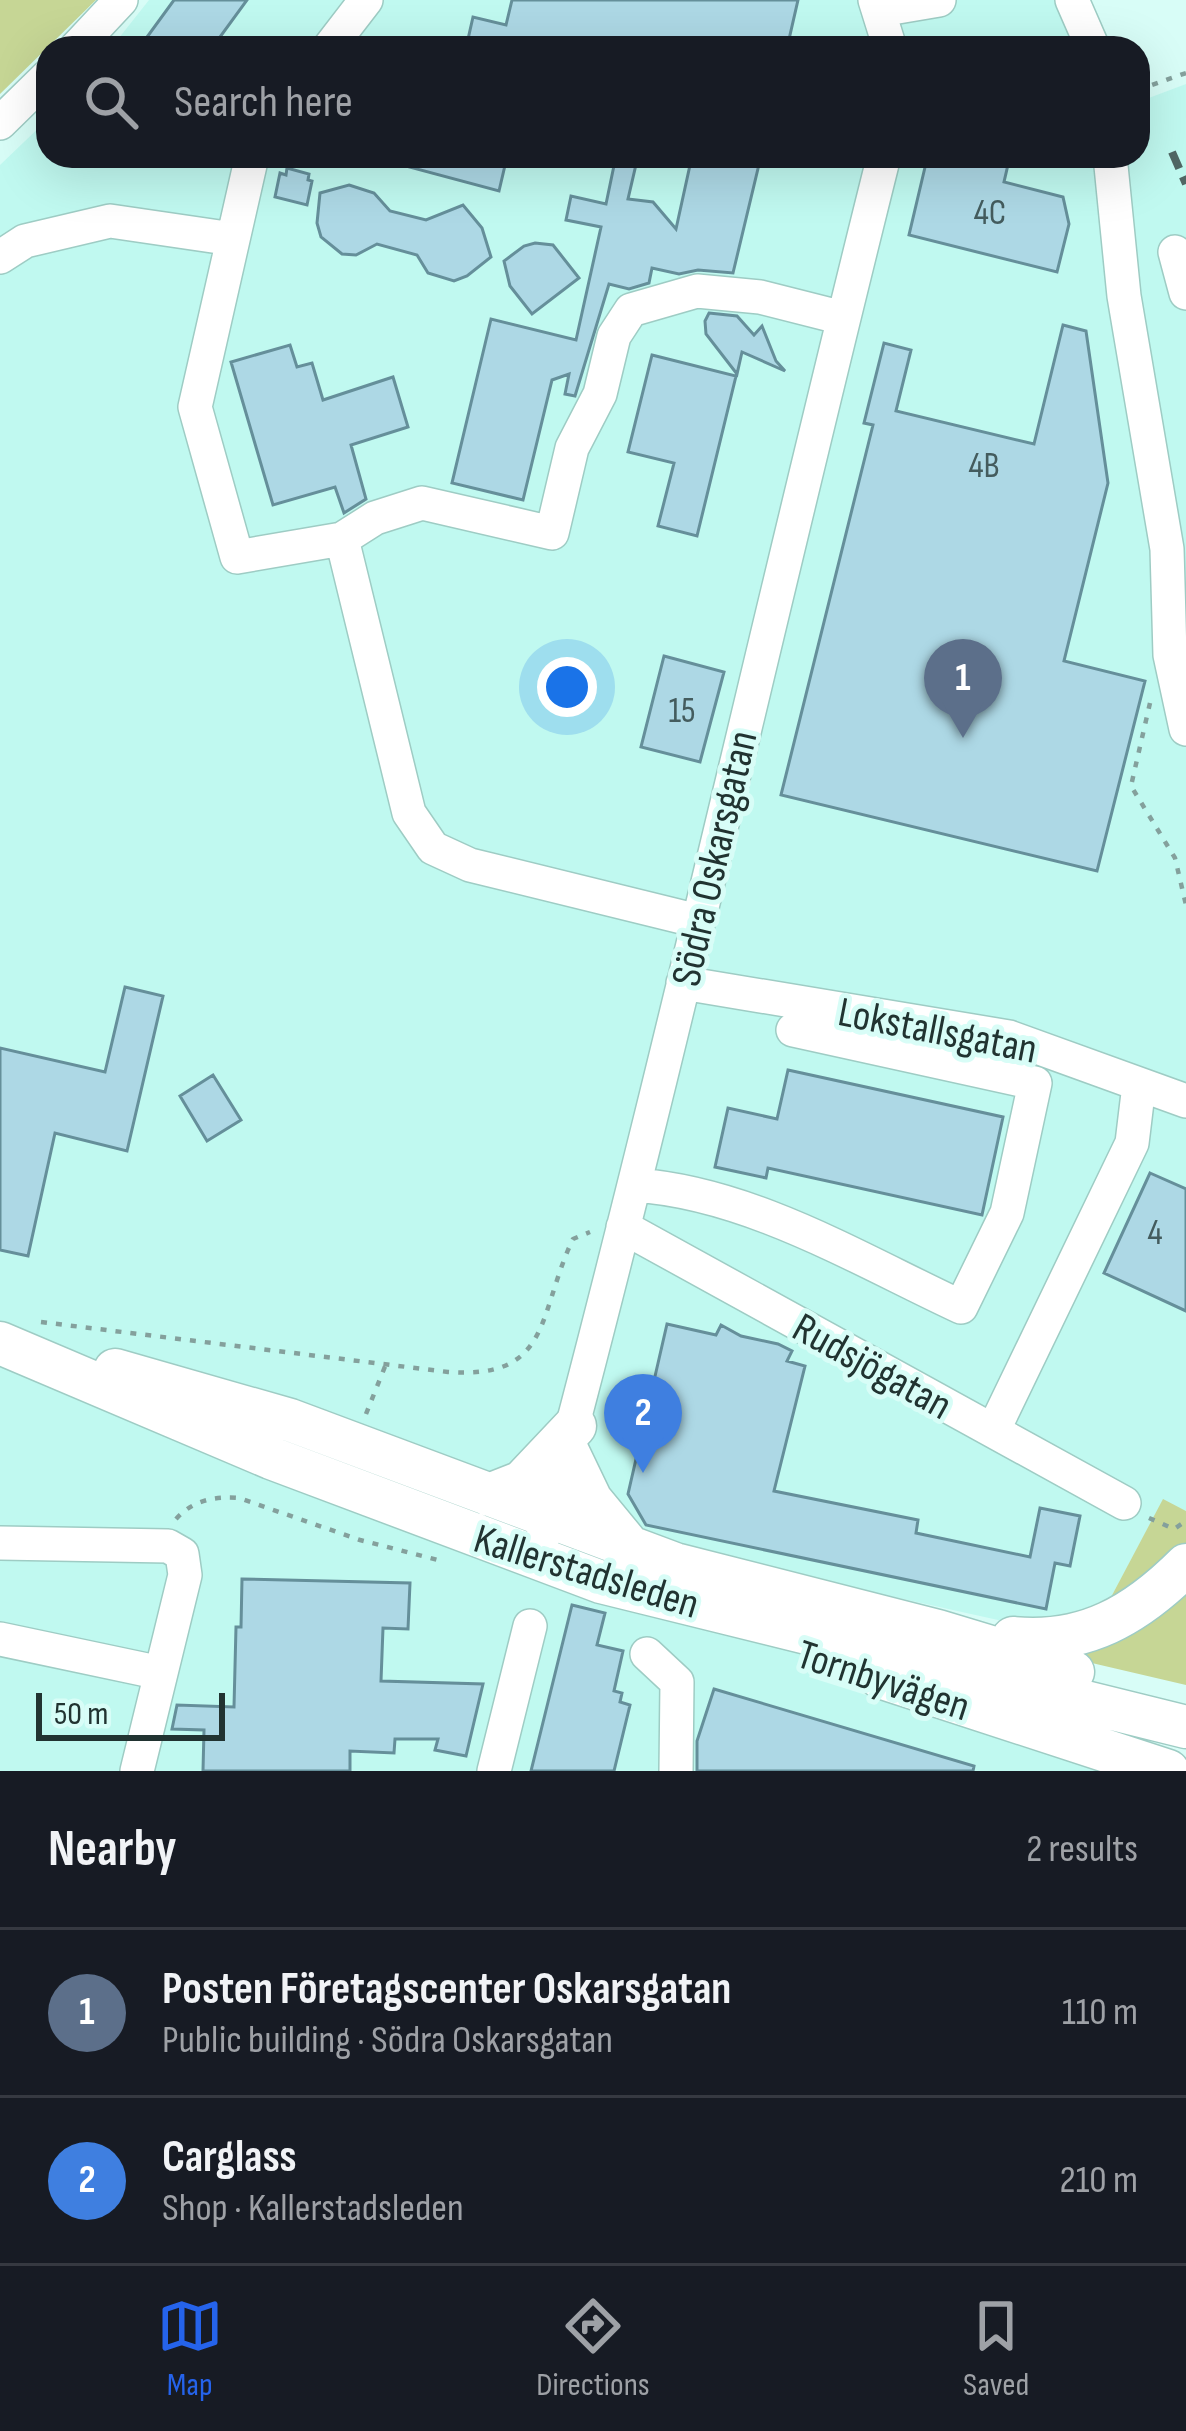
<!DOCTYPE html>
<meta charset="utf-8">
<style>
:root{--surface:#171b24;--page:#242831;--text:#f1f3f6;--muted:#9ea1a6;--line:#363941;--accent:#2563eb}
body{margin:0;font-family:"Sofia Sans Condensed",sans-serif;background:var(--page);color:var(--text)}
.scale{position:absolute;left:36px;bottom:30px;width:189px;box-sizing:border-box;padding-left:12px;border:6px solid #213331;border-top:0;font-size:33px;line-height:42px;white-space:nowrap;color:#213331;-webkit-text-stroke:9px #d8fdf7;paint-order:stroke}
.you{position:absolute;left:567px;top:687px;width:42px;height:42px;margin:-30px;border:9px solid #fff;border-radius:50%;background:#1a73e8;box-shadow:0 0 0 18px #1a73e833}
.badge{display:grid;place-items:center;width:78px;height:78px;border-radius:50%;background:var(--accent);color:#fff;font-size:39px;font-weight:700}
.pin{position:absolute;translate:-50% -99px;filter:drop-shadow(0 3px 6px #0008)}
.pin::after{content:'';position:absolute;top:63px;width:42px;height:36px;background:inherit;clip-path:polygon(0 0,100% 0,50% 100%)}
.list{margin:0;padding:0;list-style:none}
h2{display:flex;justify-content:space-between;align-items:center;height:156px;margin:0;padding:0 48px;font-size:51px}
h2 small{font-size:39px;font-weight:400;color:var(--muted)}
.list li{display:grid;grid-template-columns:78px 1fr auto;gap:36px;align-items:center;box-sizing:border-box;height:168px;padding:0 48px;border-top:3px solid var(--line)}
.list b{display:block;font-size:45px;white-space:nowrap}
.list p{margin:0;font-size:39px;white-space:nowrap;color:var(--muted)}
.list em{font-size:39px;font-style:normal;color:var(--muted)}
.icon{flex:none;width:66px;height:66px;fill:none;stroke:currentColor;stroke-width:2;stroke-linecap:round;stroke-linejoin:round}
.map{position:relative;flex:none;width:1186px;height:1771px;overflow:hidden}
.search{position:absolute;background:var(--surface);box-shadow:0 12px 48px #0002;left:36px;right:36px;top:36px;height:132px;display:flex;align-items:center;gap:30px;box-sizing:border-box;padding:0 42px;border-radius:36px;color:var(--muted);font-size:45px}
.sheet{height:492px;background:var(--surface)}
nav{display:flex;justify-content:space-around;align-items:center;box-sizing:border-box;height:168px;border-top:3px solid var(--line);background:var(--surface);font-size:33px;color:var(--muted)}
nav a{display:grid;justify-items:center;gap:6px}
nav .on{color:var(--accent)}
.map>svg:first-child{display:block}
.built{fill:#c0f9f0}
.green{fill:#c6d695}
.building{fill:#add8e5;stroke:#658f9a;stroke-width:3}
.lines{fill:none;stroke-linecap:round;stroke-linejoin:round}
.minor-casing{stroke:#9eccc4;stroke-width:36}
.major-casing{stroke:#9eccc4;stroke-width:45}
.path{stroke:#84a09c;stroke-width:4.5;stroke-dasharray:6 9;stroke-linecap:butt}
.minor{stroke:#fff;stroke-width:33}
.major{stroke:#fff;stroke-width:42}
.rail{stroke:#506764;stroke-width:8;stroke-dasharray:18 9;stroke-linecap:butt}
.labels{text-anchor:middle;stroke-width:10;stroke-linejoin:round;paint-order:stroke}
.number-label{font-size:36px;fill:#445c5e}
.street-label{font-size:42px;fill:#213331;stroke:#d8fdf7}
</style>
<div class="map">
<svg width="1186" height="1771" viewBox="0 0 1186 1771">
<rect width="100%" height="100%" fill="#d8fdf7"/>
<!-- built -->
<path class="built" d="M 149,0 L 1088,0 L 1110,48 L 111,48 Z
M 1186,84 L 1186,1511 L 1163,1500 L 1101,1616 L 1007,1622 L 840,1585 L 809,1677 L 1107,1771 L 0,1771 L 0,165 L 48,119 L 48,156 L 1138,156 L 1138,102 Z"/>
<!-- green -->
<path class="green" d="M 0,0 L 96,0 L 0,94 Z
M 1163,1499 L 1186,1511 L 1186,1547 L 1101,1616 Z
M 1186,1581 L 1186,1685 L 1079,1660 L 1084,1647 Z"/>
<!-- building -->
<path class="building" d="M 174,0 L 247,0 L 212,48 L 139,48 Z
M 512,0 L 798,0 L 787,48 L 466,48 L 473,17 L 506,25 Z
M 399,156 L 486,156 L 506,161 L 499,191 L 398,164 Z
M 616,156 L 638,156 L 628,199 L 653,202 L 676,229 L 692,156 L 761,156 L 733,273 L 698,270 L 679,274 L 652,268 L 649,283 L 629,289 L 609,284 L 575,396 L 565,394 L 569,374 L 552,380 L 523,500 L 452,483 L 491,319 L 576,340 L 601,227 L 566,220 L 571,196 L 606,204 Z
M 935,156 L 1010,156 L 1004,182 L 1063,197 L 1069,224 L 1057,272 L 909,235 L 926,163 L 933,165 Z
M 287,168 L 309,174 L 308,180 L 312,181 L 307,205 L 275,197 L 280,173 L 286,175 Z
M 349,185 L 374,193 L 390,211 L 426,220 L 463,205 L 482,228 L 491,257 L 467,276 L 454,281 L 428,273 L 417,255 L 377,244 L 356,255 L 342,254 L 321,237 L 317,223 L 320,193 Z
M 535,243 L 553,245 L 579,278 L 532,314 L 510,286 L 504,261 L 524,246 Z
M 709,313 L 737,316 L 754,335 L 762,326 L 776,361 L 785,371 L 742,352 L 737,374 L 706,334 L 705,321 Z
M 1063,325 L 1086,331 L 1108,483 L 1064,661 L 1145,681 L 1097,871 L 781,795 L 873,425 L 864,423 L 884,343 L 911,350 L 896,411 L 1034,444 Z
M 290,345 L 297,367 L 312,363 L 323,400 L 393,377 L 408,427 L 351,445 L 366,499 L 344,513 L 335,487 L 273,505 L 231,362 Z
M 652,355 L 736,376 L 697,536 L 658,526 L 674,463 L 628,452 Z
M 664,656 L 724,672 L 700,762 L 641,747 Z
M 125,987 L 163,996 L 127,1151 L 55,1133 L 28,1256 L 0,1250 L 0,1048 L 105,1072 Z
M 788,1070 L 1003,1117 L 982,1215 L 768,1168 L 766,1178 L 715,1167 L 728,1108 L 777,1119 Z
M 213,1075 L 241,1120 L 207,1141 L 180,1096 Z
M 1150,1173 L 1186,1189 L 1186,1311 L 1104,1273 Z
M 667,1324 L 716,1335 L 721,1325 L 741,1336 L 778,1344 L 792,1351 L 787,1361 L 805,1366 L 774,1491 L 918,1520 L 916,1533 L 1030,1557 L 1040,1508 L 1080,1516 L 1070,1566 L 1055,1563 L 1046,1609 L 646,1525 L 628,1494 Z
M 242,1579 L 410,1583 L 408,1629 L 383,1628 L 381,1681 L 483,1684 L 466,1756 L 435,1750 L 438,1739 L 395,1739 L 394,1753 L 350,1751 L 350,1771 L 203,1771 L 204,1730 L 172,1729 L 177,1705 L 234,1707 L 236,1627 L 241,1627 Z
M 572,1605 L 605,1613 L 597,1645 L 623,1651 L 614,1691 L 622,1693 L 620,1702 L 630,1705 L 614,1771 L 531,1771 Z
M 714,1689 L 974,1766 L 973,1771 L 697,1771 L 697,1741 Z"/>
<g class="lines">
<defs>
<path id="minor" d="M 875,0 L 890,48
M 1072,0 L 1093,48
M 880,10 L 939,0
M 76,48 L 121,0
M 329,48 L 366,0
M 0,123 L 48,76
M 252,156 L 195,407 L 237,557 L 342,539
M 1110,156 L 1124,296 L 1167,549 L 1170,655 L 1186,729
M 1175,252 L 1186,293
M 0,257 L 25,241 L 110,221 L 233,239
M 698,921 L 470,865 L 433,848 L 409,813 L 342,539 L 375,518 L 422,503 L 552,533 L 572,448 L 600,394 L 614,336 L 631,310 L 697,291 L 760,297 L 843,318
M 683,983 L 1009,1037 L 1186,1101
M 635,1185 C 750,1193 858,1259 961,1307 L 1007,1213 L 1035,1083 L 793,1030
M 623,1227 L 1124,1503
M 993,1431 L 1132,1143 L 1139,1085
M 542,1540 C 666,1082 768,617 884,156
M 0,1543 L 168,1546 L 182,1554 L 185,1575 L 137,1771
M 0,1639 L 161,1673
M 647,1654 L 677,1682 L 676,1771
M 494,1771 L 530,1626"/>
<path id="major" d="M 0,1343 L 271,1458 L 601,1582 L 1186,1727
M 115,1370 L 290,1420 L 675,1564 L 938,1631 L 1073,1672
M 568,1452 L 591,1500 L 628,1545
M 489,1495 L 522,1482 L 575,1426
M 1013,1638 C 1085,1645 1136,1615 1186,1565
M 880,1677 L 1168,1771"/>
</defs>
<!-- minor casing -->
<use href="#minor" class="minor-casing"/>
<!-- major casing -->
<use href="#major" class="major-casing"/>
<!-- path -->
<path class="path" d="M 1138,90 L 1186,73
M 1150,703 L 1131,786 L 1175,858 L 1186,905
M 41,1322 L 448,1372 C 547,1379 538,1322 568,1250 L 573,1239 L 590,1232
M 366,1414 L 386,1364
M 1149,1518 L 1174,1529 L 1186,1521
M 176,1519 C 193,1500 215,1496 239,1498 L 360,1540 L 442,1561"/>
<!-- minor -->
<use href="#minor" class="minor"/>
<!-- major -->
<use href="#major" class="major"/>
<!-- rail -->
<path class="rail" d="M 1172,152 L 1186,184"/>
</g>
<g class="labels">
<!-- number labels -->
<g class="number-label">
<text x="990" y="224">4C</text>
<text x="984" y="477">4B</text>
<text x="682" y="722">15</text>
<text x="1155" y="1244">4</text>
</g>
<!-- street labels -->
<g class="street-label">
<text transform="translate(713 858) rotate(-77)" y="15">Södra Oskarsgatan</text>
<text transform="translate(938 1029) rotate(11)" y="15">Lokstallsgatan</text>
<text transform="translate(873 1365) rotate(29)" y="15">Rudsjögatan</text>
<text transform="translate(587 1570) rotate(17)" y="15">Kallerstadsleden</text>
<text transform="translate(884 1679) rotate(18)" y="15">Tornbyvägen</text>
</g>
</g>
</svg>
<div class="scale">50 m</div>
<div class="you"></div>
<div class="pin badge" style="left:963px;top:738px;background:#5c6f8a">1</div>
<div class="pin badge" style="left:643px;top:1473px;background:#3f7fe0">2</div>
<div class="search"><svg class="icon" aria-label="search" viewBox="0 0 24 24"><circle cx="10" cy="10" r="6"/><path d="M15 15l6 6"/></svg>Search here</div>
</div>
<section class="sheet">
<h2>Nearby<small>2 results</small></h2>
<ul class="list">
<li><span class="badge" style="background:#5c6f8a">1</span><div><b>Posten Företagscenter Oskarsgatan</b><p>Public building · Södra Oskarsgatan</p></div><em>110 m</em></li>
<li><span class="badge" style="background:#3f7fe0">2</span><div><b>Carglass</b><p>Shop · Kallerstadsleden</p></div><em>210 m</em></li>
</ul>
</section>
<nav>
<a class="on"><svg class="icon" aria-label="map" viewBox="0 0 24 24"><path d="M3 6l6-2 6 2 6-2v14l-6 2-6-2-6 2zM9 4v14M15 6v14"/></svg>Map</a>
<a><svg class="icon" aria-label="directions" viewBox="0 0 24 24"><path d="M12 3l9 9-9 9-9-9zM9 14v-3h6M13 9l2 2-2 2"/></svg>Directions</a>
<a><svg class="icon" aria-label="saved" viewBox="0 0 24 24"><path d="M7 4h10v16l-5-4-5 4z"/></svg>Saved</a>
</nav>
